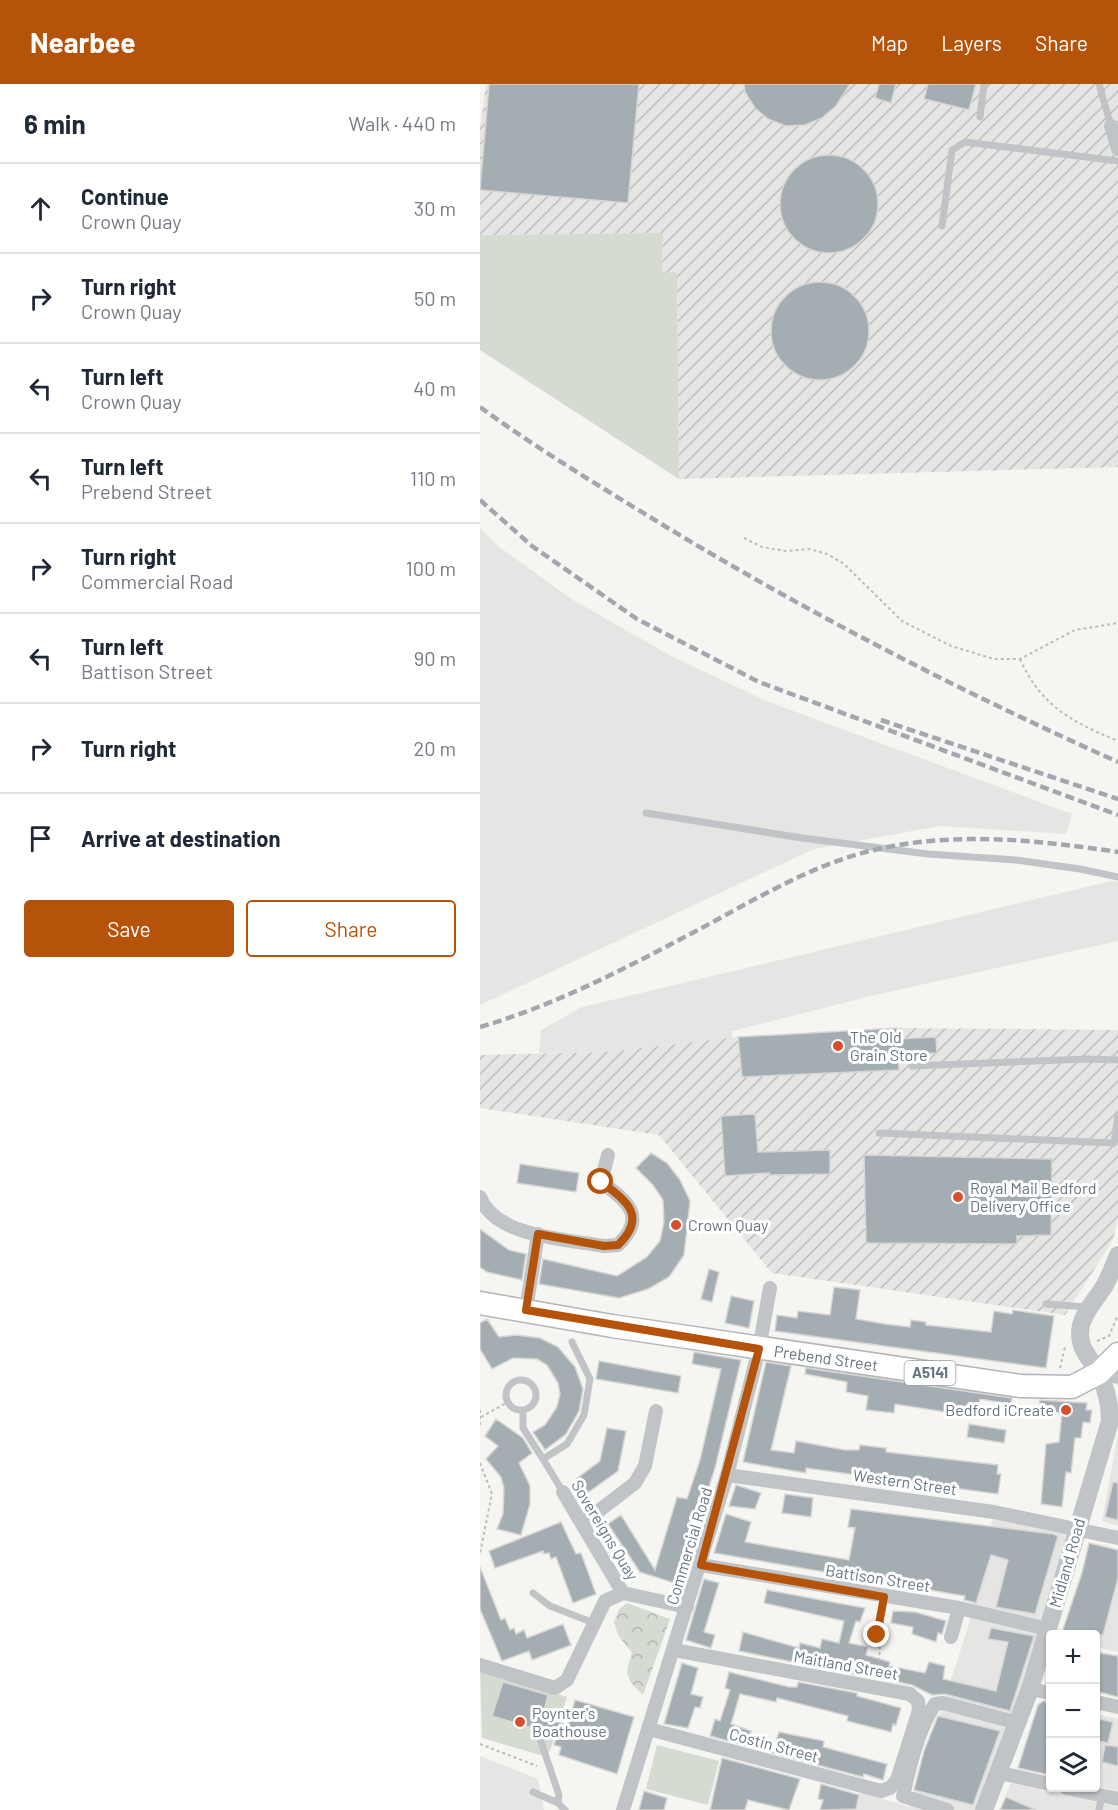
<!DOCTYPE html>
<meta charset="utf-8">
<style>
:root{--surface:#fff;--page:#f2f2f3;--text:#1f2937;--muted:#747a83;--line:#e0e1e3;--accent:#b45309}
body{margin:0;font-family:Barlow,sans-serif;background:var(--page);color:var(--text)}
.controls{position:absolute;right:18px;bottom:18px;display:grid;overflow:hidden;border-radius:6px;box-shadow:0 2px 4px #0004}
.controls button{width:54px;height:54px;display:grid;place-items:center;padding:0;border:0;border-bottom:2px solid var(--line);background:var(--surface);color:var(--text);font:30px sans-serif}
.stop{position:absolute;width:18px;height:18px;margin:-14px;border:4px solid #b45309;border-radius:50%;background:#fff}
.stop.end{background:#b45309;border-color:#fff;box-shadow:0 2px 6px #0008}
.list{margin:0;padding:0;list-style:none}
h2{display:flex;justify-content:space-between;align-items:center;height:78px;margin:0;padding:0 24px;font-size:26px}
h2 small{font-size:20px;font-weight:400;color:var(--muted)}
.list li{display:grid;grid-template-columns:39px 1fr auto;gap:18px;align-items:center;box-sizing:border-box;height:90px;padding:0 24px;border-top:2px solid var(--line)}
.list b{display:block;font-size:22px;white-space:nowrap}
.list p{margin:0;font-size:20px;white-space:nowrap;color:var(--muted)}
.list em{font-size:20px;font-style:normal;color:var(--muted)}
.actions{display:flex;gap:12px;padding:18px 24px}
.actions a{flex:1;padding:14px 0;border:2px solid var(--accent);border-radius:6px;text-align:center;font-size:21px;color:var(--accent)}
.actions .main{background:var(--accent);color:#fff}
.icon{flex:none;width:33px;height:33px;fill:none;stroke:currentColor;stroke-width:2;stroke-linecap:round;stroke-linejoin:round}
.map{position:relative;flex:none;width:638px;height:1726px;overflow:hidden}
header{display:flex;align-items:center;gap:36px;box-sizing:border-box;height:84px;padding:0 30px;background:var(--accent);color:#fff}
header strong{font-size:28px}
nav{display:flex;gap:33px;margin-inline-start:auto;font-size:21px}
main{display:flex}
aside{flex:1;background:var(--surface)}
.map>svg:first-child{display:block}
.built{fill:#e5e6e4}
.industrial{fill:url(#industrial-furrows)}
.grass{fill:#d6dbd2}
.park{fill:url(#park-crowns)}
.building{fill:#a4adb2;stroke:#d6d6d4;stroke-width:1.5}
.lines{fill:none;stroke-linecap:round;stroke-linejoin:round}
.primary-casing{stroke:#b1b6b9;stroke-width:25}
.path{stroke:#babcbe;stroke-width:2;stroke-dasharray:3 3;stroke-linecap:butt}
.service{stroke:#c0c4c7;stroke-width:7}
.minor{stroke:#c0c4c7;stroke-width:14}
.tertiary{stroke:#c0c4c7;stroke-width:18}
.primary{stroke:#fff;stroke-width:22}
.rail{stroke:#a1a7ac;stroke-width:4.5;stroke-dasharray:9 4.5;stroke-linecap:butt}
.route{stroke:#b45309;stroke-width:8}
.poi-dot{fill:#da4e2b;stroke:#fff;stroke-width:2}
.labels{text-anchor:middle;stroke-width:6;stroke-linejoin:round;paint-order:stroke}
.shield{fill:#fff;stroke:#939ea7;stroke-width:1.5}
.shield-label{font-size:15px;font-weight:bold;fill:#657581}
.poi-label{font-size:16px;fill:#657581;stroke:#fff;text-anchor:start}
.street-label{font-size:16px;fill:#657581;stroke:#fff}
</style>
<header>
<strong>Nearbee</strong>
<nav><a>Map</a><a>Layers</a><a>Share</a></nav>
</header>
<main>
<aside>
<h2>6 min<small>Walk · 440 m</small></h2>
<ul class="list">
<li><svg class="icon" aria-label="ahead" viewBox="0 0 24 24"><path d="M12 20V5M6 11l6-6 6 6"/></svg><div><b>Continue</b><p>Crown Quay</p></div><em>30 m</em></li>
<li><svg class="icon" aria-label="right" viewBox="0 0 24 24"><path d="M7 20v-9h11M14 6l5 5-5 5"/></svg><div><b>Turn right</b><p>Crown Quay</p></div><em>50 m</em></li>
<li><svg class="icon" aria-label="left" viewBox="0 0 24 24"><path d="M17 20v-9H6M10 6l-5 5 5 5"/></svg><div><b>Turn left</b><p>Crown Quay</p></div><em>40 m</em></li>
<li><svg class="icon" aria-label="left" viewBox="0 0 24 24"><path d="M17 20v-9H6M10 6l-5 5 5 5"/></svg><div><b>Turn left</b><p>Prebend Street</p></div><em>110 m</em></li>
<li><svg class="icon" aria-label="right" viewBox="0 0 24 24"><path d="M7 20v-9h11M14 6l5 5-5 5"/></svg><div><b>Turn right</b><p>Commercial Road</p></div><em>100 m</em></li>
<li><svg class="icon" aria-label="left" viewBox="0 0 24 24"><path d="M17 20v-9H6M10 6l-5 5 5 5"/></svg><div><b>Turn left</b><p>Battison Street</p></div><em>90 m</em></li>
<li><svg class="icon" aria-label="right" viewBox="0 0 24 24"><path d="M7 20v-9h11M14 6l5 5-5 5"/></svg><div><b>Turn right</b></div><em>20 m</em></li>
<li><svg class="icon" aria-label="arrive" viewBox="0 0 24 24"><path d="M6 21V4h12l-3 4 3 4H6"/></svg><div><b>Arrive at destination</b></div></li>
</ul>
<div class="actions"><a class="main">Save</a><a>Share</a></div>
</aside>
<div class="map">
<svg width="638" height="1726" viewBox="0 0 638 1726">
<defs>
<pattern id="industrial-furrows" width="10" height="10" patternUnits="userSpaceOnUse" patternTransform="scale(1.5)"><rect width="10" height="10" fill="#e5e6e4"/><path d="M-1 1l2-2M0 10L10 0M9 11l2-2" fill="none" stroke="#bdbfbe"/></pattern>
<pattern id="park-crowns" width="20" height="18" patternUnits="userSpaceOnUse" patternTransform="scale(1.5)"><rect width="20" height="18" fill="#d6dbd2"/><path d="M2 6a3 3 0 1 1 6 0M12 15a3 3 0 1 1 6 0" fill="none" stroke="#b1b6b0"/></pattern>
</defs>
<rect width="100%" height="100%" fill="#f5f5f1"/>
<!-- built -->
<path class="built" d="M 0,444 L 18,462 L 93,516 L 191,572 L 289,618 L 592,730 L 586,750 L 460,742 L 334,765 L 0,921 Z
M 632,797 L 638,798 L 638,857 L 395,911 L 252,947 L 252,954 L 127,968 L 59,969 L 61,946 L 102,923 Z
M 638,1350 L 638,1442 L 622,1437 Z
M 514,1428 L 590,1443 L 535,1629 L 496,1726 L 376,1726 L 380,1708 L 430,1723 L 489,1540 Z
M 638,1466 L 638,1568 L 616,1563 L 616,1550 L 581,1550 L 601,1489 Z
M 616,1630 L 638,1635 L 638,1707 L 616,1702 Z
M 0,1672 L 58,1695 L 64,1726 L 0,1726 Z
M 531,1699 L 638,1723 L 638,1726 L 520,1726 Z"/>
<!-- industrial -->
<path class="industrial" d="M 6,0 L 638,0 L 638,383 L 199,395 L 197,190 L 182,189 L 183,149 L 0,151 L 0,44 Z
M 417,944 L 638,946 L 638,1134 L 633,1156 L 585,1231 L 292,1189 L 179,1051 L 0,1024 L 0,971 L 127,968 L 258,953 Z"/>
<!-- grass -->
<path class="grass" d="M 183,149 L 182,188 L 197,189 L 199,395 L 0,266 L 0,151 Z
M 0,1585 L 87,1613 L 70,1667 L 60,1671 L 2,1654 Z
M 177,1661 L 239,1677 L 228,1721 L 166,1705 Z"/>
<!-- park -->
<path class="park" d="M 147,1519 L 190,1535 L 163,1611 C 146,1595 144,1591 152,1569 L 138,1551 L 134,1538 L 139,1525 Z"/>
<!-- building -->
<path class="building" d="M 9,0 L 159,0 L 148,119 L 0,106 Z
M 264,0 L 370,0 L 356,22 L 342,34 L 325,41 L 306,42 L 288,35 L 275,24 L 265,8 Z
M 399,0 L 416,0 L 411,19 L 395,14 Z
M 448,0 L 496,0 L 489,26 L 444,15 Z
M300 120a49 49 0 1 1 98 0a49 49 0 1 1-98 0Z
M291 247a49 49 0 1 1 98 0a49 49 0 1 1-98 0Z
M 417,944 L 417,955 L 456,953 L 457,969 L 418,970 L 419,986 L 262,993 L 258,953 Z
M 275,1030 L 278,1068 L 350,1066 L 350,1090 L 289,1091 L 289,1089 L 245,1092 L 241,1032 Z
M 171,1069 L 187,1079 L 200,1096 L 210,1117 L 204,1171 L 189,1193 L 168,1205 L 139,1214 L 59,1200 L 63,1175 L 137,1192 L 167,1173 L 180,1157 L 184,1138 L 183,1116 L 173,1101 L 156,1084 Z
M 384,1071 L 572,1075 L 571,1151 L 537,1152 L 537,1160 L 386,1159 Z
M 40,1080 L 99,1089 L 96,1108 L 37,1099 Z
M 0,1145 L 29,1166 L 46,1170 L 42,1196 L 7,1188 L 0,1183 Z
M 229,1185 L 239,1188 L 232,1218 L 221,1215 Z
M 354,1203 L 380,1206 L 376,1235 L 405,1240 L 430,1243 L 431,1236 L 446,1238 L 446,1241 L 511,1248 L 514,1227 L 532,1230 L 533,1226 L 574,1232 L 566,1284 L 295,1247 L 297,1231 L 317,1234 L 318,1227 L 350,1231 Z
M 251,1212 L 274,1217 L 269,1244 L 245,1239 Z
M 7,1235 L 19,1253 L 36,1251 L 60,1254 L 78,1263 L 95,1283 L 103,1305 L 99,1327 L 86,1350 L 65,1366 L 53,1348 L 65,1341 L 77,1323 L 80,1310 L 78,1299 L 67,1281 L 57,1275 L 33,1274 L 12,1285 L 0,1265 L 0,1239 Z
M 214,1268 L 261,1276 L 235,1384 L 226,1412 L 220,1411 L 194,1499 L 160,1488 L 128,1440 L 141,1431 L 175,1486 L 197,1413 L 207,1415 L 220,1376 L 241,1285 L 212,1280 Z
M 119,1277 L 201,1292 L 198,1309 L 116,1295 Z
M 286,1278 L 311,1282 L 291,1366 L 314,1369 L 316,1357 L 365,1366 L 379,1366 L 380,1361 L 406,1364 L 406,1368 L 518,1381 L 517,1390 L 521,1390 L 518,1410 L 326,1384 L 326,1389 L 263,1378 Z
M 326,1284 L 532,1314 L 531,1320 L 500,1315 L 497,1333 L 415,1320 L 414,1329 L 386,1326 L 388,1312 L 366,1308 L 367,1298 L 325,1290 Z
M 560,1316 L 607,1319 L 606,1326 L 612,1326 L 610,1339 L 603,1338 L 601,1354 L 595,1354 L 591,1389 L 586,1388 L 582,1423 L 561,1420 L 566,1360 L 579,1358 L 582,1329 L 558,1325 Z
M 16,1335 L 43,1354 L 52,1369 L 39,1379 L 50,1402 L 50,1420 L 41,1451 L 17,1445 L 23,1430 L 24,1404 L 21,1393 L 6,1375 L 18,1362 L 5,1352 Z
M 489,1340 L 526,1346 L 524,1359 L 487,1353 Z
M 127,1344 L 146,1347 L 138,1387 L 106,1410 L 96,1395 L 120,1377 Z
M 633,1398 L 638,1399 L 638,1436 L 625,1433 Z
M 256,1401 L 281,1409 L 275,1425 L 249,1422 Z
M 305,1410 L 333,1414 L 331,1433 L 302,1429 Z
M 371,1425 L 573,1450 L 578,1452 L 555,1530 L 516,1523 L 528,1476 L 511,1471 L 496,1519 L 484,1516 L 485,1512 L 234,1469 L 246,1430 L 271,1438 L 265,1458 L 369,1476 L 375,1444 L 368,1443 Z
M 81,1438 L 96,1470 L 101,1469 L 116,1510 L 93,1519 L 76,1473 L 71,1475 L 69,1469 L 64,1470 L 63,1467 L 15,1484 L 9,1467 Z
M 609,1459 L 638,1466 L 638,1494 L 623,1551 L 581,1551 L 602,1489 Z
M 0,1483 L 21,1536 L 25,1534 L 30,1546 L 34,1544 L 36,1550 L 44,1546 L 47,1554 L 83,1540 L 91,1561 L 52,1576 L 49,1567 L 22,1577 L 0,1525 Z
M 224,1495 L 239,1499 L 224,1548 L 235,1551 L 231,1564 L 206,1556 Z
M 287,1506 L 385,1524 L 380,1538 L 376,1537 L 369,1559 L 388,1563 L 386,1571 L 410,1578 L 409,1582 L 445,1589 L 449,1578 L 465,1582 L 463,1595 L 516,1607 L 528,1558 L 508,1555 L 511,1544 L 554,1552 L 530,1627 L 465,1610 L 452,1611 L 432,1601 L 382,1590 L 381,1592 L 259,1567 L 263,1548 L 319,1564 L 320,1559 L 340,1564 L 342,1555 L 359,1559 L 364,1537 L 284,1519 Z
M 413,1527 L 435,1528 L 466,1537 L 462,1550 L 458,1549 L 456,1558 L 432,1550 L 433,1543 L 411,1539 Z
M 615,1568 L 638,1572 L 638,1613 L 615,1607 Z
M 202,1579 L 218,1584 L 211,1610 L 223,1613 L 220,1624 L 215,1623 L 208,1644 L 184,1640 Z
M 249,1588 L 309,1603 L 317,1603 L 318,1598 L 377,1609 L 377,1612 L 421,1624 L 416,1641 L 413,1640 L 411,1648 L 367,1637 L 368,1632 L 297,1614 L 296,1618 L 260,1610 L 251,1640 L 271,1647 L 267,1662 L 230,1652 L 235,1635 L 240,1637 L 250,1606 L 245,1604 Z
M 23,1598 L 68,1611 L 62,1634 L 88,1641 L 95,1616 L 154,1633 L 137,1690 L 79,1671 L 81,1663 L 74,1661 L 77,1651 L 12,1632 Z
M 563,1617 L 570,1619 L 570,1691 L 538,1684 L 558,1621 Z
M 458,1632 L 520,1647 L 493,1721 L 434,1706 L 444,1667 Z
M 615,1634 L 633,1638 L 628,1659 L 615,1656 Z
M 299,1648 L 344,1657 L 343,1663 L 407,1680 L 403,1696 L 384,1690 L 383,1693 L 292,1669 Z
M 625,1661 L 638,1663 L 638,1682 L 622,1678 Z
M 242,1674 L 320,1695 L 309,1726 L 268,1716 L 265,1726 L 230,1726 Z
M 341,1700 L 379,1711 L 376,1725 L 340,1726 L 343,1716 L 338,1715 Z
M 164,1707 L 187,1714 L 184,1726 L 159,1726 Z
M 526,1713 L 556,1726 L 520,1726 Z"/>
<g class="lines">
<defs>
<path id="primary" d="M 0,1219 L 132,1242 L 541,1302 L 592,1303 L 619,1289 L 638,1270"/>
</defs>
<!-- primary casing -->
<use href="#primary" class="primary-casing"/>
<!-- path -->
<path class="path" d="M 264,454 L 282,463 L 306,467 L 330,465 L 347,470 L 364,480 L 422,537 L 471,562 L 514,575 L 540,575 L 595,546 L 638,539
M 540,575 C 561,622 592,638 638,657
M 617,1257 L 629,1252 L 638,1231
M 580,1284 L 585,1263
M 0,1326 L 0,1343
M 1,1333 L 28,1318
M 0,1379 L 12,1410 L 0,1469
M 397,1589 L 400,1566 L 397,1551 L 402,1524
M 0,1660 L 57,1682"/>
<!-- service -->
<path class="service" d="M 619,0 L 631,42
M 500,33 L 504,0
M 462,142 L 472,66 L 485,58 L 638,77
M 166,729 L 322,754 L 448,770 L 536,776 L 600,785 L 638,793
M 432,982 L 608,975 L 638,976
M 399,1049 L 634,1059 L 638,1031
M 566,1220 L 607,1223
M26 1311a15 15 0 1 1 30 0a15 15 0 1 1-30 0Z
M 43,1326 L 43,1344 L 63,1375
M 83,1408 L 63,1375 L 87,1360 L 104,1331 L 110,1295 L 92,1258
M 53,1509 L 70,1522 L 114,1539
M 60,1655 L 79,1711 L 78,1719
M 53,1708 L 78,1719 L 85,1726
M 619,1726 L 622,1711"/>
<!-- minor -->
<path class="minor" d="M 631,42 L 638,65
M 0,1113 C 15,1153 86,1155 124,1162 L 138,1161 C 167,1133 148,1117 121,1098 L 128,1071
M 46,1226 L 58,1150
M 619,1289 L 638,1293
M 247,1391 L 514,1428 L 638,1454
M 83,1408 L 143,1509 L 207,1523
M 103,1439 L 155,1399 L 165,1382 L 176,1327
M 221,1481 L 479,1524 L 568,1545
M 471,1553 L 479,1524
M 0,1581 L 75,1604 L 87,1596 L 125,1517 L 143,1509
M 550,1605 L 570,1609
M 616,1618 L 638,1623
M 169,1645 L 401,1707 L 410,1704 L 417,1696 L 439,1626 L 438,1617 L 430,1610 L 194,1566
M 520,1689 L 570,1700
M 586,1704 L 638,1715
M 143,1726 L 247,1391 L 279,1265 L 290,1204
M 467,1726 L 423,1712 C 430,1681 438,1646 455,1620 L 463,1619 L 538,1639"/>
<!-- tertiary -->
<path class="tertiary" d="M 504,1726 L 550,1605 L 630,1337 C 630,1321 627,1307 620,1292 C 611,1273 596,1265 601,1241 C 605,1226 617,1214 625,1201 C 630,1191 634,1181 638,1171"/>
<!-- primary -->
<use href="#primary" class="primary"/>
<!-- rail -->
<path class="rail" d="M 0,323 C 59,366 121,403 183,441 C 330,530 482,608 638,678
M 0,416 L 52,462 L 157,535 L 279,598 L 638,731
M 401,636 L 638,715
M 0,943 C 76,921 146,884 216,847 C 273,817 330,781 394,766 C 474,747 557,756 638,768"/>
</g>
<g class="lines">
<!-- route -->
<path class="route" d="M 121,1098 C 148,1117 167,1133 138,1161 L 124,1162 L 58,1150 L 46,1226 L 279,1265 L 221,1481 L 404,1513 L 397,1551"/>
</g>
<!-- markers -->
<g class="poi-dot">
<circle cx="358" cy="962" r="6"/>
<circle cx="478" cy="1113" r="6"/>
<circle cx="196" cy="1141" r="6"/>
<circle cx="586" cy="1326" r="6"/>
<circle cx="40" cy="1638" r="6"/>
</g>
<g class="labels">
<!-- shield labels -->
<rect class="shield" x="424.5" y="1277" width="51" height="24" rx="4.5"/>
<g class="shield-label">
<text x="450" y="1294">A5141</text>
</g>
<!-- poi labels -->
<g class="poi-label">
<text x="370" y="959">The Old<tspan x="370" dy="18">Grain Store</tspan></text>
<text x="490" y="1110">Royal Mail Bedford<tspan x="490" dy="18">Delivery Office</tspan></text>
<text x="208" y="1147">Crown Quay</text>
<text x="574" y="1332" text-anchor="end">Bedford iCreate</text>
<text x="52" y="1635">Poynter's<tspan x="52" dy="18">Boathouse</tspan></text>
</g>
<!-- street labels -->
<g class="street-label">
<text transform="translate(346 1274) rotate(8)" y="6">Prebend Street</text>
<text transform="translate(425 1398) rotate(8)" y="6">Western Street</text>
<text transform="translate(125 1446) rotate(59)" y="6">Sovereigns Quay</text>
<text transform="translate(209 1462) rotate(-73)" y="6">Commercial Road</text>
<text transform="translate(587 1479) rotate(-74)" y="6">Midland Road</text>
<text transform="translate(398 1494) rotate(9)" y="6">Battison Street</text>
<text transform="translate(366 1581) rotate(10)" y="6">Maitland Street</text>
<text transform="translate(294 1661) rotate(15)" y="6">Costin Street</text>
</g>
</g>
</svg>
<div class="controls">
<button>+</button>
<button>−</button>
<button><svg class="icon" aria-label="layers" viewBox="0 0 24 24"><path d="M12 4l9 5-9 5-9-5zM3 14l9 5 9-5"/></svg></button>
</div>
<div class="stop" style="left:121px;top:1098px"></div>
<div class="stop end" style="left:397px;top:1551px"></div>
</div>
</main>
